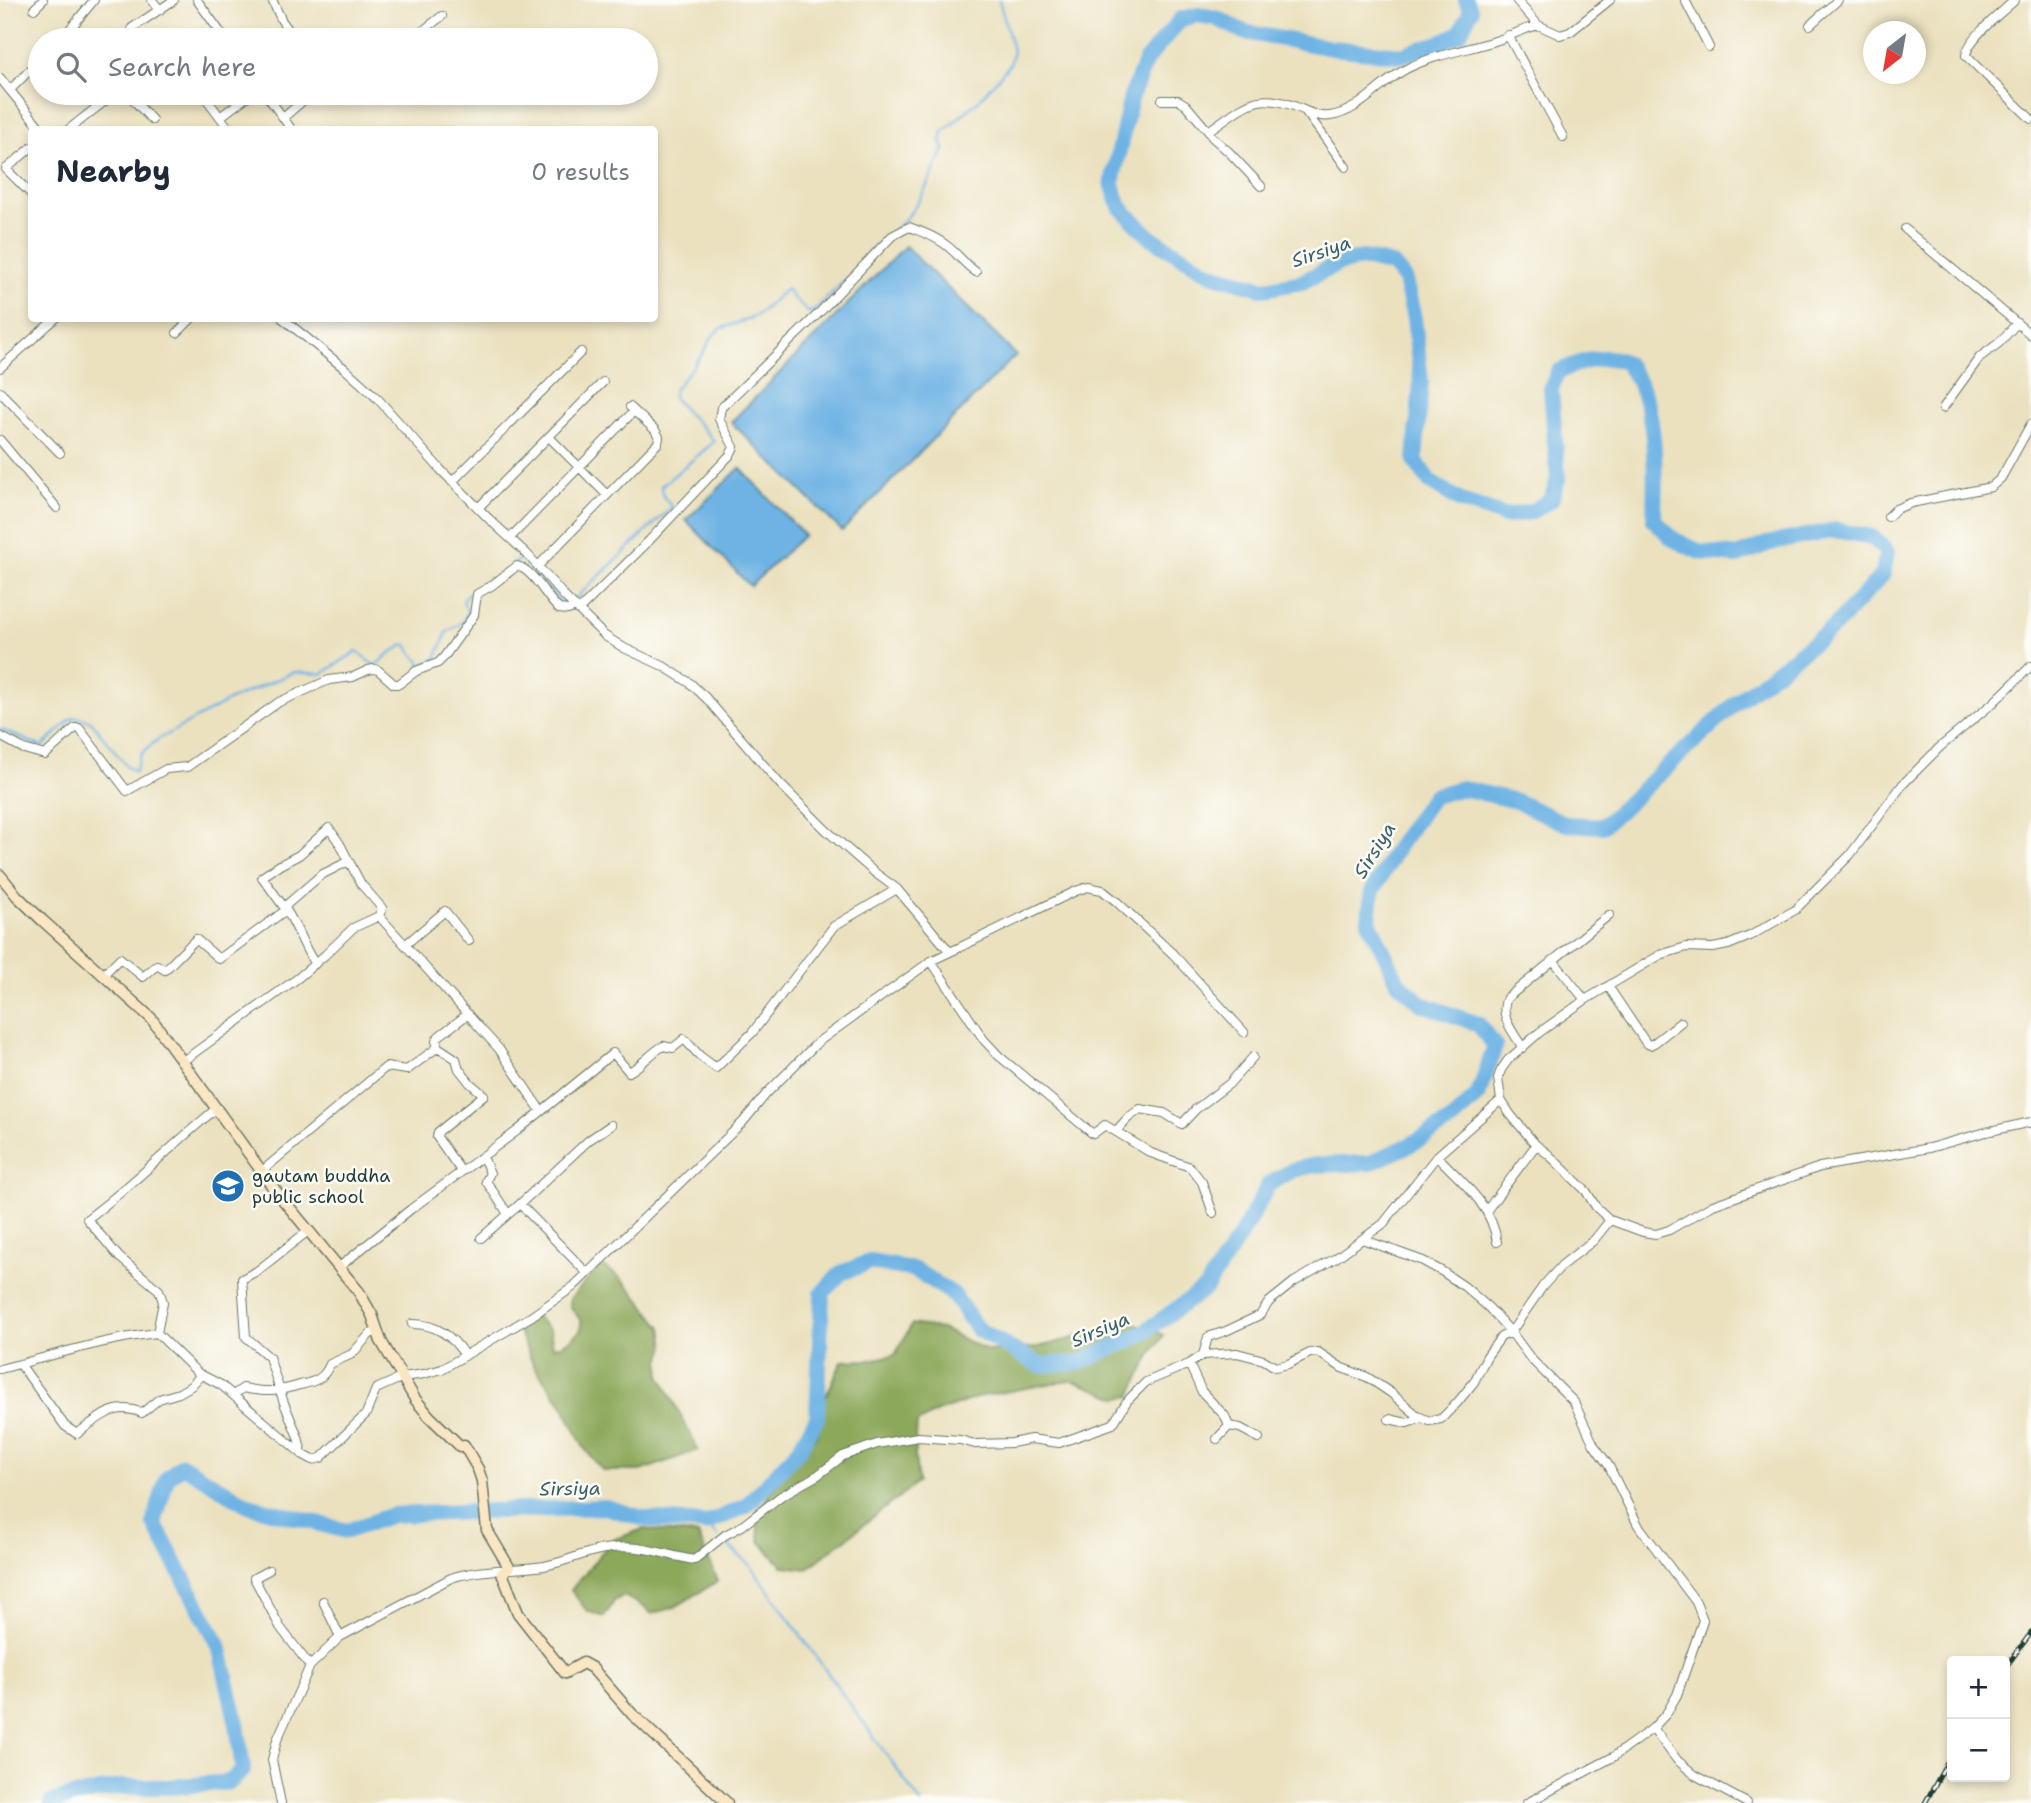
<!DOCTYPE html>
<meta charset="utf-8">
<style>
:root{--surface:#fff;--page:#f2f2f3;--text:#1f2937;--muted:#747a83;--line:#e0e1e3}
body{margin:0;font-family:"Shantell Sans",sans-serif;background:var(--page);color:var(--text)}
.controls{position:absolute;right:21px;bottom:21px;display:grid;overflow:hidden;border-radius:7px;box-shadow:0 4px 10px #0003}
.controls button{width:63px;height:63px;display:grid;place-items:center;padding:0;border:0;border-bottom:2px solid var(--line);background:var(--surface);color:var(--text);font:35px sans-serif}
.compass{position:absolute;left:1863px;top:21px;width:63px;height:63px;border-radius:50%;background:var(--surface);box-shadow:0 4px 10px #0003;rotate:211deg}
.list{margin:0;padding:0;list-style:none}
h2{display:flex;justify-content:space-between;align-items:center;height:91px;margin:0;padding:0 28px;font-size:30px}
h2 small{font-size:23px;font-weight:400;color:var(--muted)}
.icon{flex:none;width:38px;height:38px;fill:none;stroke:currentColor;stroke-width:2;stroke-linecap:round;stroke-linejoin:round}
.map{position:relative;flex:none;width:2031px;height:1803px;overflow:hidden}
.search{position:absolute;background:var(--surface);box-shadow:0 4px 10px #0003;left:28px;top:28px;width:630px;height:77px;display:flex;align-items:center;gap:18px;box-sizing:border-box;padding:0 24px;border-radius:38px;color:var(--muted);font-size:26px}
.panel{position:absolute;background:var(--surface);box-shadow:0 4px 10px #0003;left:28px;top:126px;width:630px;height:196px;border-radius:7px}
.map>svg:first-child{display:block}
.forest{fill:#8ca85a;stroke:#567247;stroke-width:2}
.water{fill:#6eb3e4;stroke:#46788c;stroke-width:2}
.lines{fill:none;stroke-linecap:round;stroke-linejoin:round}
.stream{stroke:#6eb3e4;stroke-width:2.5}
.river{stroke:#6eb3e4;stroke-width:16}
.street-casing{stroke:#667665;stroke-width:10}
.secondary-casing{stroke:#667665;stroke-width:13}
.street{stroke:#fff;stroke-width:8}
.secondary{stroke:#fbe6c3;stroke-width:10}
.rail-casing{stroke:#1f3d34;stroke-width:5}
.rail{stroke:#fdfcf7;stroke-width:2.5;stroke-dasharray:8;stroke-linecap:butt}
.labels{text-anchor:middle;stroke-width:5;stroke-linejoin:round;paint-order:stroke}
.poi-label{font-size:18px;fill:#1f3d34;stroke:#fdfcf7;text-anchor:start}
.water-label{font-size:19px;font-style:italic;fill:#376069;stroke:#fdfcf7}
</style>
<div class="map">
<svg width="2031" height="1803" viewBox="0 0 2031 1803">
<rect width="100%" height="100%" fill="#fdfcf7"/>
<filter id="ink" filterUnits="userSpaceOnUse"><feTurbulence type="fractalNoise" baseFrequency=".0143" numOctaves="2"/><feDisplacementMap in="SourceGraphic" scale="14" xChannelSelector="R" yChannelSelector="G"/><feConvolveMatrix kernelMatrix="1 2 1 2 8 2 1 2 1" color-interpolation-filters="sRGB"/></filter>
<filter id="wash" filterUnits="userSpaceOnUse"><feTurbulence type="fractalNoise" baseFrequency=".00686" numOctaves="4" result="noise"/><feDisplacementMap in="SourceGraphic" scale="28" xChannelSelector="R" yChannelSelector="G"/><feGaussianBlur stdDeviation="1.57" result="paint"/><feColorMatrix in="noise" values="0 0 0 0 0 0 0 0 0 0 0 0 0 0 0 0 0 1.4 0 .05"/><feComposite in="paint" operator="in"/></filter>
<g filter="url(#wash)">
<rect width="100%" height="100%" fill="#ebe1bf"/>
<!-- forest -->
<path class="forest" d="M 601,1265 L 618,1276 L 630,1288 L 662,1327 L 665,1346 L 660,1361 L 661,1377 L 698,1450 L 641,1471 L 603,1471 L 584,1448 L 564,1407 L 534,1366 L 517,1328 L 536,1317 L 550,1330 L 553,1347 C 565,1345 572,1339 581,1330 L 581,1321 L 570,1306 L 570,1299 Z
M 1134,1323 L 1164,1335 L 1149,1357 L 1131,1396 L 1118,1398 L 1071,1380 L 982,1396 L 937,1412 L 917,1423 L 915,1455 L 918,1482 L 807,1569 L 782,1566 L 760,1541 L 756,1515 L 785,1471 L 817,1435 L 823,1403 L 842,1361 L 869,1360 L 895,1355 L 912,1324 L 942,1329 L 988,1351 L 1034,1348 Z
M 643,1529 L 698,1535 L 718,1581 L 675,1607 L 652,1614 L 642,1606 L 624,1596 L 615,1600 L 604,1617 L 587,1611 L 571,1590 L 612,1540 Z"/>
<!-- water -->
<path class="water" d="M 905,246 L 1016,355 L 842,531 L 731,422 Z
M 740,468 L 804,535 L 750,586 L 686,520 Z"/>
<g class="lines">
<!-- stream -->
<path class="stream" d="M 891,233 C 921,208 927,183 944,150 L 941,141 L 943,132 L 978,101 L 1010,64 L 1013,50 L 999,0
M 857,267 L 870,250 L 886,237
M 514,564 L 521,558 L 565,607 L 575,599 L 672,507 L 663,496 L 661,486 L 714,442 C 703,425 686,414 673,397 L 674,390 L 701,356 L 714,334 L 720,329 L 752,318 L 761,312 L 787,288 L 792,297 L 809,313 L 816,309 L 848,277
M 0,729 L 42,747 L 71,719 L 76,717 L 91,721 L 127,767 L 135,772 L 141,754 L 157,740 L 230,700 L 294,672 L 322,674 L 357,651 L 375,666 L 390,653 L 406,644 L 422,665 L 436,659 L 447,632 L 463,622 L 468,612 L 463,602 L 466,595 L 477,590
M 706,1524 L 718,1536
M 723,1541 L 751,1566 L 921,1803"/>
<!-- river -->
<path class="river" d="M 51,1803 L 69,1797 L 120,1787 L 170,1787 L 230,1782 L 243,1770 L 237,1724 L 219,1645 L 154,1523 L 167,1478 L 182,1465 L 248,1505 L 347,1531 L 392,1515 L 605,1507 L 646,1519 L 706,1524 L 746,1506 L 799,1449 L 817,1418 L 822,1293 L 841,1273 L 870,1262 L 915,1270 L 953,1294 L 977,1329 L 1039,1365 L 1079,1363 L 1140,1335 L 1206,1288 L 1243,1231 L 1269,1184 L 1293,1170 L 1315,1165 L 1370,1163 L 1410,1145 L 1452,1120 L 1478,1095 L 1495,1046 L 1478,1024 L 1422,1004 L 1398,982 L 1369,921 L 1372,892 L 1398,846 L 1433,796 L 1462,788 L 1516,801 L 1566,824 L 1603,826 L 1740,699 L 1835,626 L 1883,574 L 1887,552 L 1872,537 L 1835,530 L 1767,544 L 1737,556 L 1700,552 L 1673,539 L 1654,520 C 1655,477 1659,407 1632,372 C 1630,369 1628,365 1625,363 C 1608,351 1575,364 1558,372 L 1551,389 L 1558,479 L 1551,500 L 1531,512 L 1505,516 L 1461,501 L 1430,482 L 1415,461 L 1421,382 L 1414,318 L 1405,280 L 1393,265 L 1363,258 L 1338,264 L 1302,282 L 1264,289 L 1211,274 L 1150,237 L 1120,207 L 1112,183 L 1131,97 L 1146,60 L 1181,19 L 1198,15 L 1216,18 L 1244,32 L 1332,48 L 1401,55 L 1440,43 L 1460,33 L 1471,11 L 1466,0"/>
</g>
</g>
<g filter="url(#ink)">
<g class="lines">
<defs>
<path id="street" d="M 152,0 L 160,10
M 197,0 L 226,40
M 272,0 L 282,21 L 296,40
M 1685,0 L 1709,47
M 2015,0 C 2002,12 1967,39 1966,56 L 2031,119
M 1517,1 L 1538,25 L 1560,35 L 1570,32 L 1610,0
M 34,9 L 43,0
M 1810,25 L 1838,0
M 132,28 L 174,0
M 70,32 L 78,40
M 1508,35 L 1563,137
M 61,40 L 94,0
M 411,40 L 442,16
M 0,78 L 42,130
M 10,90 L 40,60
M 127,93 L 152,120
M 202,93 L 230,130
M 265,93 L 292,130
M 1162,100 L 1178,100 L 1186,105 L 1208,131 C 1244,107 1255,89 1299,108 C 1308,112 1320,118 1330,116 C 1360,112 1381,82 1406,69 C 1435,54 1468,50 1498,40 C 1512,35 1524,29 1538,25
M 1306,112 L 1346,167
M 220,117 L 252,93
M 283,118 L 312,93
M 68,130 L 115,93
M 1208,131 L 1212,137 L 1229,152 L 1261,186
M 32,147 L 6,169 L 32,195
M 1905,229 L 2031,335
M 177,333 L 192,318
M 0,368 L 56,318
M 0,392 L 60,453
M 1943,408 L 1980,357 L 1999,343 L 2017,323
M 549,437 L 607,495
M 0,440 L 57,508
M 452,482 L 581,352
M 478,508 L 603,382
M 1888,517 L 1896,509 L 1911,503 L 1991,487 L 2001,478 L 2031,424
M 510,538 L 634,411
M 538,566 L 658,443 L 659,437 L 655,430 L 630,407
M 579,610 L 644,546 L 730,455 L 734,447 L 719,419 L 721,408 L 818,314 L 892,236 L 909,227 C 922,232 935,236 946,245 C 957,253 964,264 976,272
M 2031,666 L 1993,703 L 1940,747 L 1903,784 L 1850,855 L 1795,910 L 1750,936 L 1728,945 L 1713,948 L 1686,947 L 1660,955 L 1585,1000 L 1540,1032 L 1508,1060 L 1501,1070 L 1498,1078 L 1501,1100 L 1510,1114 L 1536,1145 L 1548,1154 L 1586,1191 L 1596,1207 L 1610,1220 L 1643,1232 L 1656,1234 L 1669,1230 L 1713,1205 L 1820,1167 L 1929,1148 L 1986,1132 L 2031,1122
M 0,736 L 24,749 L 45,755 L 75,728 L 79,728 L 127,791 L 166,769 L 187,767 L 279,702 L 329,680 L 353,677 L 368,670 L 374,669 L 378,670 L 394,684 L 399,684 L 416,671 L 438,663 L 444,657 L 474,615 L 477,594 L 491,586 L 517,566 C 535,571 545,597 559,609 L 568,610 L 576,607
M 284,907 L 321,875 L 349,861
M 286,910 C 298,927 302,945 315,964
M 379,916 L 499,1049 L 541,1111
M 405,945 L 445,911 L 469,941
M 950,952 L 1076,891 L 1088,887 L 1102,890 L 1117,902 L 1173,954 L 1244,1032
M 1553,960 L 1585,1000
M 931,961 L 984,1040 L 999,1056 L 1093,1134 L 1105,1125 L 1151,1153 L 1190,1167 L 1202,1182 L 1213,1213
M 103,975 L 120,958 L 143,977 L 157,965 L 165,970 L 196,939 L 219,959 L 286,910 L 262,877 L 280,865 L 299,855 L 329,828 L 340,844 L 361,884 L 382,908 L 379,916
M 1608,986 L 1646,1043 L 1650,1045 L 1654,1043 L 1681,1022
M 438,1047 L 456,1059 L 459,1069 L 470,1083 L 484,1095 L 438,1132 L 437,1137 L 461,1171
M 1523,1048 C 1514,1033 1498,1016 1507,998 L 1609,915
M 183,1061 L 298,978 L 325,955 L 353,928 L 379,916
M 1116,1131 L 1128,1118 L 1140,1109 L 1164,1113 L 1182,1124 L 1196,1109 L 1229,1084 L 1253,1057
M 1437,1156 C 1462,1182 1492,1205 1497,1242
M 483,1157 L 490,1173 L 486,1181 L 508,1214
M 262,1171 L 386,1067 L 407,1070 L 438,1047 L 436,1041 L 439,1036 L 468,1014
M 520,1204 L 587,1273
M 1487,1210 L 1536,1145
M 481,1238 L 520,1204 L 589,1140 L 611,1125
M 1362,1239 L 1423,1261 L 1443,1272 L 1465,1287 L 1489,1308 L 1511,1332 L 1531,1359 L 1574,1402 L 1594,1445 L 1609,1466 L 1638,1525 L 1696,1602 L 1703,1620 L 1677,1695 L 1666,1714 L 1653,1728 L 1613,1757 L 1527,1803
M 338,1268 L 411,1209 L 517,1131 L 613,1053 L 629,1072 C 642,1065 651,1053 663,1046 L 673,1048 L 684,1039 L 700,1056 L 716,1068 L 752,1033 L 834,926 L 897,889
M 412,1324 C 435,1324 453,1336 465,1356
M 157,1333 L 163,1302 L 159,1290 L 119,1257 L 87,1219 C 133,1185 173,1144 217,1108
M 1203,1355 L 1208,1337 L 1226,1331 L 1260,1315 L 1269,1302 L 1294,1282 L 1336,1258 L 1383,1224 L 1437,1156 L 1501,1100
M 20,1364 L 65,1426 L 77,1434 C 98,1418 115,1401 142,1413 L 159,1399 L 179,1393 L 191,1386 L 201,1375
M 1189,1364 L 1202,1392 L 1225,1416 L 1229,1426 L 1217,1439
M 0,1369 C 53,1356 103,1339 157,1333 L 198,1373 L 221,1385 L 302,1454 L 313,1460 L 321,1458 L 366,1414 L 376,1389 L 403,1377 L 424,1374 L 442,1369 L 532,1316 L 573,1287 L 743,1122 L 767,1093 L 818,1042 L 931,961 L 950,952 L 897,889 L 874,872 L 826,830 L 780,784 L 706,698 L 690,683 L 663,666 L 624,648 L 605,636 L 566,598 L 527,554 L 488,518 L 440,469 L 378,399 L 344,368 L 282,318
M 233,1395 L 243,1388 C 268,1393 276,1392 300,1385 C 314,1382 324,1379 330,1364 L 352,1354 L 370,1334 L 378,1331
M 1389,1419 L 1407,1423 L 1421,1418
M 1229,1426 L 1240,1428 L 1259,1438
M 302,1454 L 298,1437 L 284,1403 L 269,1357 L 246,1337 L 242,1279 L 257,1271 L 308,1231
M 269,1570 L 254,1578 L 280,1627 L 310,1666
M 323,1601 L 340,1637
M 1653,1728 L 1677,1760 L 1695,1775 L 1747,1803
M 281,1803 L 272,1760 L 277,1740 L 310,1666 L 340,1637 L 451,1578 C 479,1569 507,1570 536,1567 C 560,1565 580,1553 604,1549 C 640,1543 660,1554 694,1560 L 725,1535 L 742,1526 L 781,1496 L 818,1475 L 843,1456 L 877,1444 L 918,1437 L 960,1440 L 975,1444 L 1012,1443 L 1031,1439 L 1059,1443 L 1113,1424 L 1127,1401 L 1146,1382 L 1189,1364 L 1203,1355 L 1237,1353 L 1264,1360 L 1275,1367 L 1288,1364 L 1310,1353 L 1318,1352 L 1342,1368 L 1367,1377 L 1391,1393 L 1418,1416 L 1429,1421 L 1441,1419 L 1457,1403 L 1474,1382 L 1487,1356 L 1501,1337 L 1511,1332 L 1543,1286 L 1562,1265 L 1594,1240 L 1610,1220"/>
<path id="secondary" d="M 0,875 L 17,896 L 42,920 L 151,1018 L 275,1190 L 359,1292 L 372,1315 L 381,1341 L 415,1399 L 429,1416 L 460,1446 L 464,1445 L 478,1469 L 482,1481 L 487,1530 L 509,1567 L 502,1573 L 518,1613 L 565,1673 L 583,1663 L 592,1668 L 632,1714 L 727,1803"/>
</defs>
<!-- street casing -->
<use href="#street" class="street-casing"/>
<!-- secondary casing -->
<use href="#secondary" class="secondary-casing"/>
<!-- street -->
<use href="#street" class="street"/>
<!-- secondary -->
<use href="#secondary" class="secondary"/>
<defs>
<path id="rail" d="M 2005,1668 L 2031,1633
M 1925,1803 L 1952,1754"/>
</defs>
<!-- rail casing -->
<use href="#rail" class="rail-casing"/>
<!-- rail -->
<use href="#rail" class="rail"/>
</g>
</g>
<!-- icons -->
<defs>
<symbol id="school-disc" viewBox="-11 -11 22 22"><circle r="9.5" fill="#1f6fb2" stroke="#fdfcf7"/><path d="M0-5L7-2L0 1L-7-2ZM-4 1L0 2.5L4 1V4Q0 6-4 4Z" fill="#fff"/></symbol>
</defs>
<g fill-rule="evenodd">
<use href="#school-disc" x="209" y="1167" width="38" height="38"/>
</g>
<g class="labels">
<!-- poi labels -->
<g class="poi-label">
<text x="252" y="1182">gautam buddha<tspan x="252" dy="21">public school</tspan></text>
</g>
<!-- water labels -->
<g class="water-label">
<text transform="translate(1321 251) rotate(-19)" y="7">Sirsiya</text>
<text transform="translate(1374 850) rotate(-58)" y="7">Sirsiya</text>
<text transform="translate(1100 1329) rotate(-23)" y="7">Sirsiya</text>
<text transform="translate(570 1488) rotate(-1)" y="7">Sirsiya</text>
</g>
</g>
</svg>
<div class="controls">
<button>+</button>
<button>−</button>
</div>
<svg class="compass" viewBox="-18 -18 36 36"><path d="M0-13l5 13h-10z" fill="#e53935"/><path d="M0 13l5-13h-10z" fill="#747a83"/></svg>
<div class="search"><svg class="icon" aria-label="search" viewBox="0 0 24 24"><circle cx="10" cy="10" r="6"/><path d="M15 15l6 6"/></svg>Search here</div>
<section class="panel">
<h2>Nearby<small>0 results</small></h2>
<ul class="list">
</ul>
</section>
</div>
